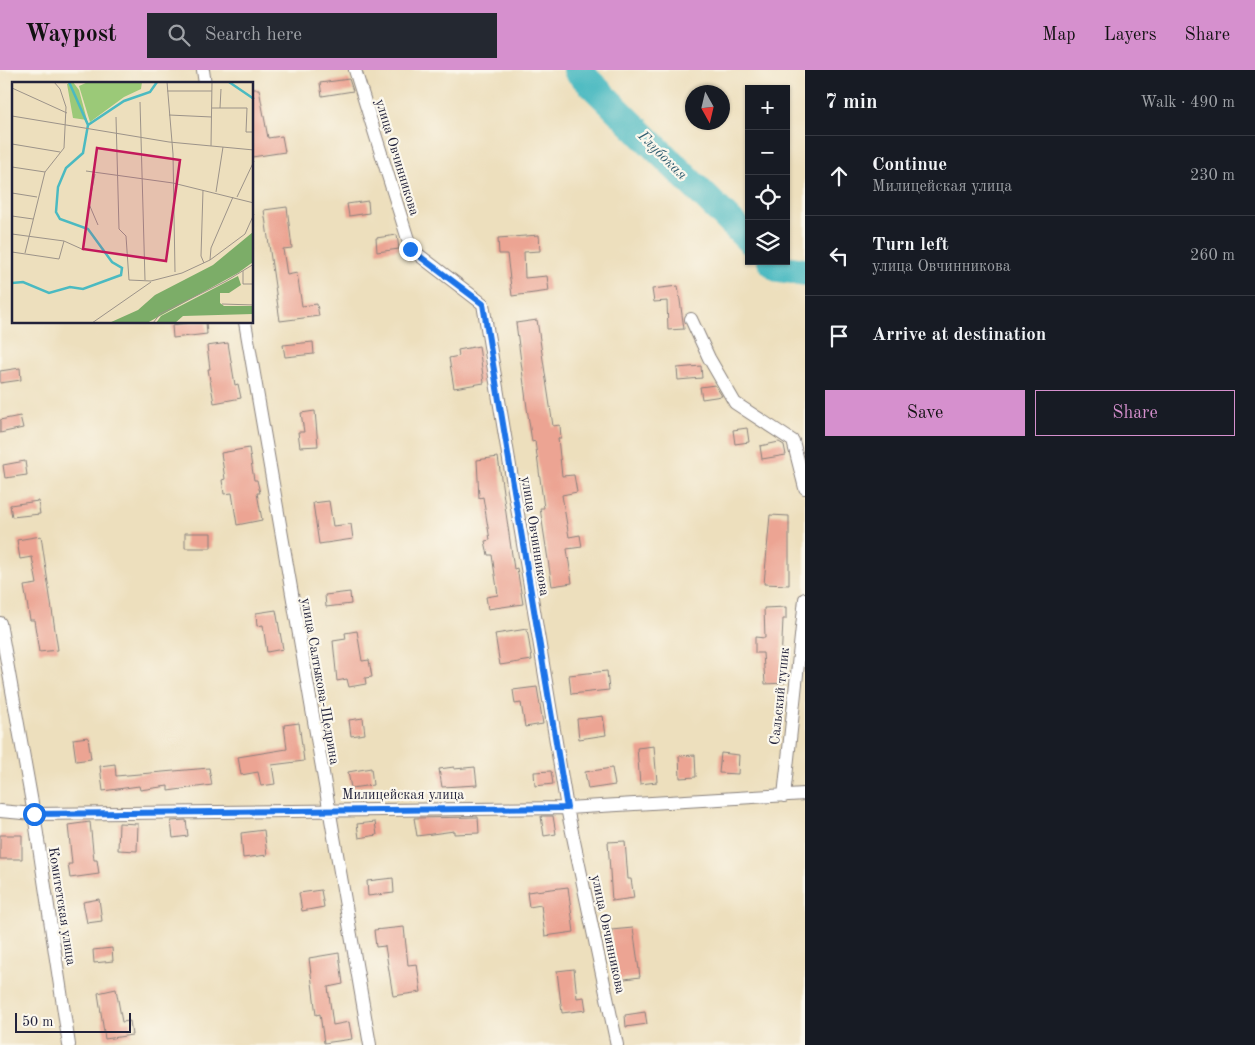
<!DOCTYPE html>
<meta charset="utf-8">
<style>
:root{--surface:#171b24;--page:#242831;--text:#f1f3f6;--muted:#9ea1a6;--line:#363941;--accent:#d690ce}
body{margin:0;font-family:"Old Standard TT",serif;background:var(--page);color:var(--text)}
.controls{position:absolute;right:15px;top:15px;display:grid;overflow:hidden;border-radius:0px;box-shadow:0 1px 4px #0004}
.controls button{width:45px;height:45px;display:grid;place-items:center;padding:0;border:0;border-bottom:1px solid var(--line);background:var(--surface);color:var(--text);font:25px sans-serif}
.compass{position:absolute;left:685px;top:15px;width:45px;height:45px;border-radius:50%;background:var(--surface);box-shadow:0 1px 4px #0004;rotate:172deg}
.scale{position:absolute;left:15px;bottom:12px;width:116px;box-sizing:border-box;padding-left:5px;border:2px solid #22223b;border-top:0;font-size:14px;line-height:18px;white-space:nowrap;color:#22223b;-webkit-text-stroke:4px #fbf7ec;paint-order:stroke}
.stop{position:absolute;width:15px;height:15px;margin:-11px;border:4px solid #1a73e8;border-radius:50%;background:#fff}
.stop.end{background:#1a73e8;border-color:#fff;box-shadow:0 1px 5px #0008}
.list{margin:0;padding:0;list-style:none}
h2{display:flex;justify-content:space-between;align-items:center;height:65px;margin:0;padding:0 20px;font-size:21px}
h2 small{font-size:16px;font-weight:400;color:var(--muted)}
.list li{display:grid;grid-template-columns:32px 1fr auto;gap:15px;align-items:center;box-sizing:border-box;height:80px;padding:0 20px;border-top:1px solid var(--line)}
.list b{display:block;font-size:19px;white-space:nowrap}
.list p{margin:0;font-size:16px;white-space:nowrap;color:var(--muted)}
.list em{font-size:16px;font-style:normal;color:var(--muted)}
.actions{display:flex;gap:10px;padding:15px 20px}
.actions a{flex:1;padding:11px 0;border:1px solid var(--accent);border-radius:0px;text-align:center;font-size:18px;color:var(--accent)}
.actions .main{background:var(--accent);color:#111}
.icon{flex:none;width:28px;height:28px;fill:none;stroke:currentColor;stroke-width:2;stroke-linecap:round;stroke-linejoin:round}
.map{position:relative;flex:none;width:805px;height:975px;overflow:hidden}
header{display:flex;align-items:center;gap:30px;box-sizing:border-box;height:70px;padding:0 25px;background:var(--accent);color:#111}
header strong{font-size:24px}
nav{display:flex;gap:28px;margin-inline-start:auto;font-size:18px}
.search{width:350px;height:45px;background:var(--page);display:flex;align-items:center;gap:12px;box-sizing:border-box;padding:0 18px;border-radius:0px;color:var(--muted);font-size:19px}
main{display:flex}
aside{flex:1;background:var(--surface)}
.map>svg:first-child{display:block}
.lines{fill:none;stroke-linecap:round;stroke-linejoin:round}
.river{stroke:#4bbac1;stroke-width:28}
.building{fill:#eca493}
.street-casing{stroke:#88807c;stroke-width:14}
.street{stroke:#fff;stroke-width:12}
.route{stroke:#1a73e8;stroke-width:6}
.labels{text-anchor:middle;stroke-width:4.5;stroke-linejoin:round;paint-order:stroke}
.street-label{font-size:14px;fill:#22223b;stroke:#fbf7ec}
.water-label{font-size:15px;font-style:italic;fill:#325f71;stroke:#fbf7ec}
.inset-river{fill:none;stroke:#4bbac1;stroke-width:2.5}
.inset-road{fill:none;stroke:#9c9389;stroke-width:1}
.view{fill:#c2185b;fill-opacity:0.15;stroke:#c2185b;stroke-width:2.5}
.inset-edge{fill:none;stroke:#22223b;stroke-width:2.5}
</style>
<header>
<strong>Waypost</strong>
<div class="search"><svg class="icon" aria-label="search" viewBox="0 0 24 24"><circle cx="10" cy="10" r="6"/><path d="M15 15l6 6"/></svg>Search here</div>
<nav><a>Map</a><a>Layers</a><a>Share</a></nav>
</header>
<main>
<div class="map">
<svg width="805" height="975" viewBox="0 0 805 975">
<rect width="100%" height="100%" fill="#fbf7ec"/>
<filter id="ink" filterUnits="userSpaceOnUse"><feTurbulence type="fractalNoise" baseFrequency=".02" numOctaves="2"/><feDisplacementMap in="SourceGraphic" scale="10" xChannelSelector="R" yChannelSelector="G"/><feConvolveMatrix kernelMatrix="1 2 1 2 8 2 1 2 1" color-interpolation-filters="sRGB"/></filter>
<filter id="wash" filterUnits="userSpaceOnUse"><feTurbulence type="fractalNoise" baseFrequency=".0096" numOctaves="4" result="noise"/><feDisplacementMap in="SourceGraphic" scale="20" xChannelSelector="R" yChannelSelector="G"/><feGaussianBlur stdDeviation="1.12" result="paint"/><feColorMatrix in="noise" values="0 0 0 0 0 0 0 0 0 0 0 0 0 0 0 0 0 1.4 0 .05"/><feComposite in="paint" operator="in"/></filter>
<g filter="url(#wash)">
<rect width="100%" height="100%" fill="#eddfbd"/>
<g class="lines">
<!-- river -->
<path class="river" d="M 577,0 L 749,170
M 771,191 L 778,198 L 805,202"/>
</g>
<g id="blocks">
<!-- building -->
<path class="building" d="M 349,9 L 353,21 L 322,26 L 320,13 Z
M 252,19 L 259,19 L 268,68 L 282,66 L 285,82 L 252,87 Z
M 368,131 L 369,143 L 349,146 L 347,134 Z
M 287,137 L 292,178 L 283,179 L 287,205 L 297,203 L 302,236 L 317,234 L 319,246 L 280,251 L 264,140 Z
M 397,165 L 399,179 L 377,182 L 376,168 Z
M 539,165 L 540,181 L 524,182 L 525,208 L 547,206 L 549,221 L 512,226 L 507,184 L 499,184 L 498,168 Z
M 678,216 L 684,259 L 668,260 L 667,231 L 654,232 L 652,219 Z
M 537,250 L 553,356 L 560,355 L 561,368 L 558,368 L 562,406 L 574,405 L 577,422 L 562,425 L 569,467 L 580,465 L 582,477 L 567,479 L 572,513 L 552,516 L 540,438 L 544,438 L 535,371 L 532,372 L 527,338 L 516,253 Z
M 193,252 L 206,252 L 207,264 L 173,268 L 172,255 Z
M 313,272 L 314,284 L 285,287 L 283,275 Z
M 228,273 L 235,315 L 238,314 L 241,328 L 214,333 L 208,299 L 210,299 L 207,276 Z
M 479,276 L 484,313 L 454,318 L 449,288 L 459,286 L 458,280 Z
M 701,296 L 702,308 L 678,310 L 677,298 Z
M 20,298 L 21,310 L 0,313 L 0,301 Z
M 715,315 L 722,326 L 702,329 L 700,317 Z
M 315,341 L 318,376 L 300,377 L 298,362 L 304,362 L 301,343 Z
M 20,346 L 23,358 L 0,363 L 0,350 Z
M 747,358 L 749,372 L 735,374 L 733,360 Z
M 779,372 L 784,375 L 786,385 L 762,389 L 760,376 Z
M 249,378 L 254,410 L 257,410 L 260,423 L 257,423 L 262,450 L 237,455 L 232,423 L 224,424 L 222,410 L 225,409 L 221,383 Z
M 498,387 L 514,499 L 517,498 L 523,534 L 488,539 L 486,527 L 498,525 L 492,485 L 488,485 L 485,471 L 490,470 L 483,427 L 479,428 L 477,390 Z
M 25,391 L 27,405 L 5,408 L 3,395 Z
M 38,431 L 40,444 L 12,447 L 10,435 Z
M 329,431 L 333,456 L 351,454 L 353,469 L 319,474 L 313,433 Z
M 770,445 L 789,446 L 789,515 L 764,514 Z
M 185,463 L 211,463 L 211,478 L 185,478 Z
M 41,466 L 58,580 L 39,582 L 34,550 L 30,550 L 24,516 L 37,514 L 32,487 L 20,489 L 17,470 Z
M 350,522 L 351,534 L 326,537 L 325,525 Z
M 786,537 L 786,549 L 783,549 L 781,594 L 783,594 L 785,613 L 765,614 L 763,583 L 755,583 L 755,567 L 765,568 L 764,538 Z
M 276,540 L 283,579 L 267,582 L 263,555 L 257,556 L 256,543 Z
M 527,559 L 532,590 L 500,595 L 495,564 Z
M 357,561 L 362,591 L 369,590 L 372,607 L 365,608 L 366,614 L 349,617 L 347,609 L 337,611 L 333,571 L 346,569 L 345,563 Z
M 607,601 L 609,620 L 571,624 L 569,605 Z
M 537,617 L 543,654 L 525,657 L 521,633 L 515,634 L 513,620 Z
M 603,646 L 606,665 L 579,669 L 577,649 Z
M 363,648 L 365,664 L 351,666 L 349,650 Z
M 299,653 L 304,691 L 272,695 L 275,714 L 261,716 L 258,702 L 241,705 L 238,687 L 287,679 L 284,655 Z
M 88,667 L 91,689 L 76,691 L 73,669 Z
M 654,676 L 657,712 L 640,714 L 637,678 Z
M 721,683 L 739,685 L 738,704 L 719,703 Z
M 695,685 L 696,707 L 680,708 L 679,686 Z
M 115,694 L 116,706 L 209,698 L 212,715 L 168,721 L 168,716 L 140,720 L 139,716 L 103,721 L 100,696 Z
M 454,697 L 454,699 L 475,697 L 477,715 L 442,717 L 439,699 Z
M 371,698 L 373,715 L 351,718 L 348,702 Z
M 612,698 L 615,715 L 588,719 L 585,702 Z
M 551,701 L 553,714 L 535,716 L 534,702 Z
M 541,746 L 553,746 L 556,764 L 544,766 Z
M 478,747 L 479,763 L 454,764 L 454,761 L 417,766 L 414,748 Z
M 186,750 L 188,766 L 173,768 L 171,751 Z
M 90,752 L 94,790 L 97,790 L 99,804 L 70,808 L 68,794 L 72,794 L 68,755 Z
M 375,752 L 377,765 L 359,768 L 357,754 Z
M 119,753 L 138,754 L 137,781 L 118,780 Z
M 264,760 L 267,785 L 243,788 L 241,763 Z
M 0,765 L 22,765 L 22,789 L 0,789 Z
M 625,771 L 628,809 L 631,809 L 634,828 L 612,831 L 608,772 Z
M 393,808 L 394,823 L 368,826 L 367,811 Z
M 568,817 L 574,862 L 545,866 L 541,835 L 529,837 L 527,822 Z
M 321,820 L 324,837 L 302,841 L 299,823 Z
M 99,829 L 102,851 L 87,853 L 83,832 Z
M 404,857 L 408,895 L 417,894 L 421,922 L 393,926 L 385,876 L 376,877 L 374,860 Z
M 633,858 L 640,907 L 617,910 L 611,860 Z
M 112,878 L 113,891 L 94,893 L 93,880 Z
M 339,883 L 343,914 L 328,917 L 333,955 L 349,952 L 352,969 L 324,973 L 320,944 L 316,945 L 309,888 Z
M 574,899 L 577,928 L 584,927 L 586,940 L 562,943 L 557,901 Z
M 116,919 L 122,952 L 130,951 L 132,965 L 105,969 L 98,923 Z
M 645,942 L 647,954 L 626,957 L 625,945 Z"/>
</g>
</g>
<g filter="url(#ink)">
<use href="#blocks" fill-opacity="0" stroke="#88807c" stroke-width="1"/>
<g class="lines">
<defs>
<path id="street" d="M 203,0 L 205,14
M 355,0 L 411,179 L 483,234 L 567,738 L 617,975
M 691,249 L 709,288 L 735,333 L 793,371 L 805,418
M 245,252 L 370,975
M 0,553 L 34,744 L 69,975
M 784,726 L 805,529
M 0,741 L 34,744 L 567,738 L 805,724"/>
</defs>
<!-- street casing -->
<use href="#street" class="street-casing"/>
<!-- street -->
<use href="#street" class="street"/>
</g>
</g>
<g class="lines" filter="url(#ink)">
<!-- route -->
<path class="route" d="M 34,744 L 567,738 L 483,234 L 410,179"/>
</g>
<g class="labels">
<!-- street labels -->
<g class="street-label">
<text transform="translate(398 87) rotate(73)" y="5">улица Овчинникова</text>
<text transform="translate(536 466) rotate(81)" y="5">улица Овчинникова</text>
<text transform="translate(321 611) rotate(80)" y="5">улица Салтыкова-Щедрина</text>
<text transform="translate(779 626) rotate(-84)" y="5">Сальский тупик</text>
<text x="403" y="729">Милицейская улица</text>
<text transform="translate(63 836) rotate(81)" y="5">Комитетская улица</text>
<text transform="translate(609 864) rotate(78)" y="5">улица Овчинникова</text>
</g>
<!-- water labels -->
<g class="water-label">
<text transform="translate(663 85) rotate(45)" y="5">Глубокая</text>
</g>
</g>
<!-- overview -->
<g transform="translate(12 12)">
<rect width="241" height="241" fill="#eddfbd"/>
<path d="M 61,0 L 67,8 L 75,38 L 61,36 L 55,2 ZM 76,0 L 130,0 L 129,7 L 112,15 L 78,40 L 67,4 Z" fill="#9bc978"/>
<path d="M 241,150 L 241,180 L 226,191 L 135,241 L 97,241 L 126,228 L 143,213 L 201,183 ZM 226,194 L 229,203 L 217,211 L 208,211 L 208,221 L 212,224 L 241,224 L 241,232 L 171,234 L 163,241 L 144,241 L 149,234 Z" fill="#7cad68"/>
<path class="inset-river" d="M 217,0 L 242,17M 76,43 L 112,19 L 138,10 L 145,0M 0,201 L 11,200 L 37,211 L 58,205 L 71,207 L 109,193 L 110,186 L 100,180 L 76,147 L 48,137 L 44,130 L 46,105 L 54,86 L 71,71 L 76,43 L 57,0"/>
<path class="inset-road" d="M 155,0 L 161,72 L 163,190M 0,6 L 55,31M 155,9 L 200,9M 128,20 L 133,198M 200,26 L 235,26 L 234,50 L 242,50M 208,26 L 209,7M 157,33 L 200,35M 0,34 L 157,60 L 242,68M 104,35 L 107,147 L 114,154 L 117,198 L 139,199 L 170,191 L 198,178 L 233,152 L 242,132M 0,62 L 48,70M 199,64 L 200,0M 0,85 L 33,90M 74,89 L 161,101 L 242,121M 83,92 L 77,122 L 86,143M 191,108 L 189,174 L 192,181M 204,110 L 211,65M 0,111 L 25,115M 225,115 L 242,79M 0,134 L 21,137M 0,152 L 52,159 L 72,168M 0,170 L 47,177 L 52,159M 13,171 L 33,90 L 52,66 L 54,25 L 48,7 L 42,0M 198,178 L 199,166 L 221,115M 231,189 L 231,202 L 242,202M 210,222 L 242,223M 80,241 L 139,200M 141,241 L 148,232 L 214,199 L 242,182"/>
<path class="view" d="M 85,66 L 168,78 L 154,179 L 71,167 Z"/>
<rect width="241" height="241" class="inset-edge"/>
</g>
</svg>
<div class="controls">
<button>+</button>
<button>−</button>
<button><svg class="icon" aria-label="locate" viewBox="0 0 24 24"><circle cx="12" cy="12" r="6"/><path d="M12 2v4M12 18v4M2 12h4M18 12h4"/></svg></button>
<button><svg class="icon" aria-label="layers" viewBox="0 0 24 24"><path d="M12 4l9 5-9 5-9-5zM3 14l9 5 9-5"/></svg></button>
</div>
<svg class="compass" viewBox="-18 -18 36 36"><path d="M0-13l5 13h-10z" fill="#e53935"/><path d="M0 13l5-13h-10z" fill="#9ea1a6"/></svg>
<div class="scale">50 m</div>
<div class="stop" style="left:34px;top:744px"></div>
<div class="stop end" style="left:410px;top:179px"></div>
</div>
<aside>
<h2>7 min<small>Walk · 490 m</small></h2>
<ul class="list">
<li><svg class="icon" aria-label="ahead" viewBox="0 0 24 24"><path d="M12 20V5M6 11l6-6 6 6"/></svg><div><b>Continue</b><p>Милицейская улица</p></div><em>230 m</em></li>
<li><svg class="icon" aria-label="left" viewBox="0 0 24 24"><path d="M17 20v-9H6M10 6l-5 5 5 5"/></svg><div><b>Turn left</b><p>улица Овчинникова</p></div><em>260 m</em></li>
<li><svg class="icon" aria-label="arrive" viewBox="0 0 24 24"><path d="M6 21V4h12l-3 4 3 4H6"/></svg><div><b>Arrive at destination</b></div></li>
</ul>
<div class="actions"><a class="main">Save</a><a>Share</a></div>
</aside>
</main>
